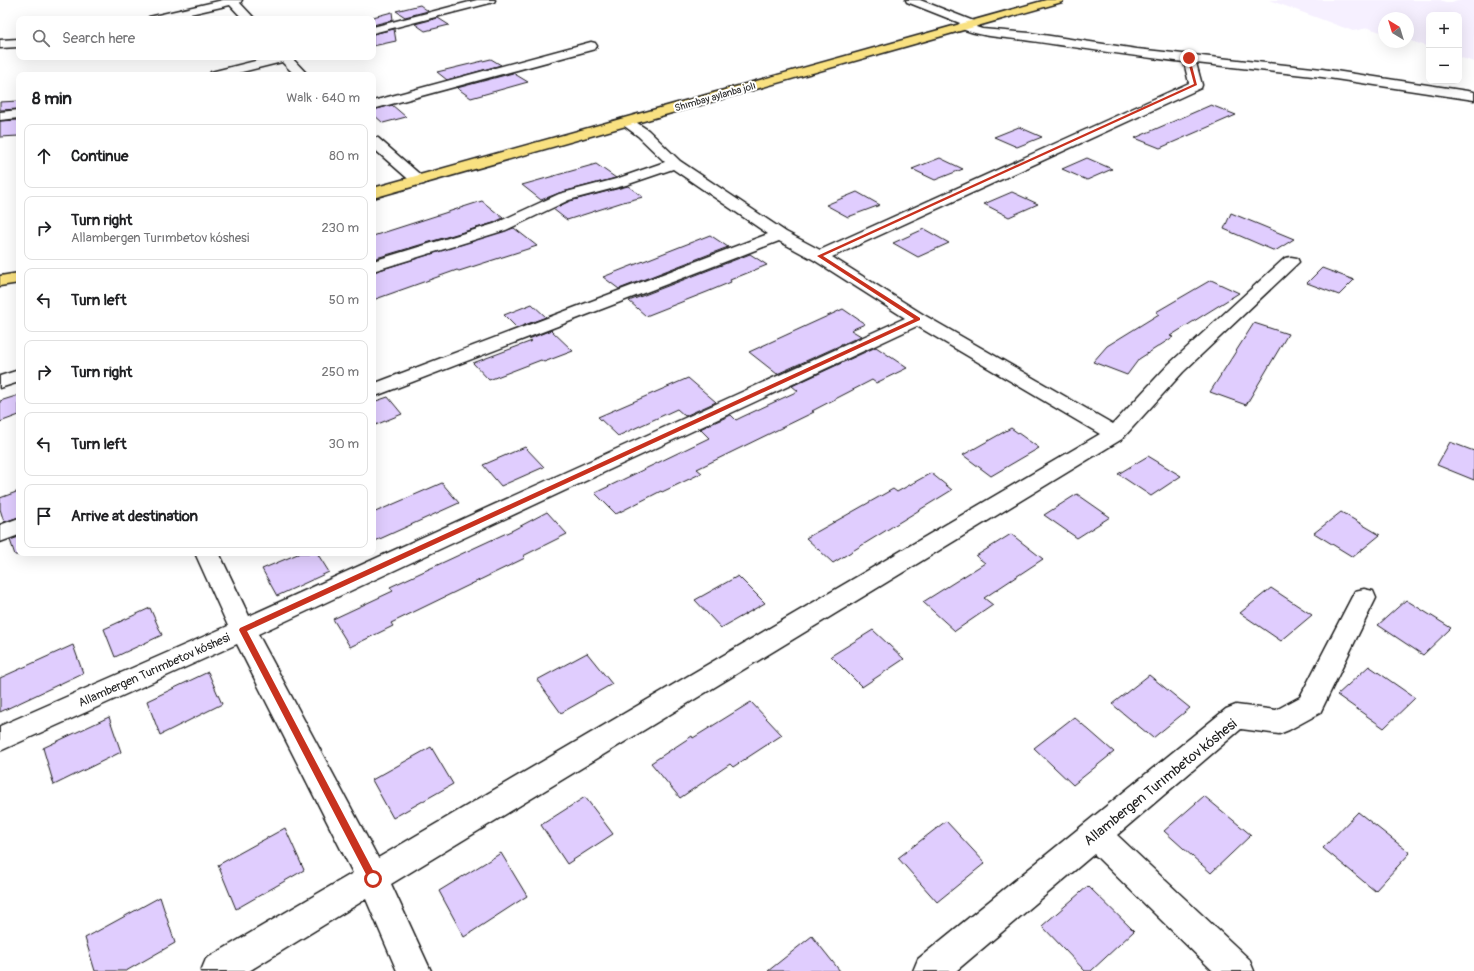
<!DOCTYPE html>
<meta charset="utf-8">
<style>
:root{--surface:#fff;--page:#f6f6f6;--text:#202124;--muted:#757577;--line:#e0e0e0}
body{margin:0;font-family:Pangolin,sans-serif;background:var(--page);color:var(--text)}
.controls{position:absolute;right:12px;top:12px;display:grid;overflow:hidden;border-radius:8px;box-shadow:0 4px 16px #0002}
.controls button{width:36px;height:36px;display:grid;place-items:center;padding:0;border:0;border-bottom:1px solid var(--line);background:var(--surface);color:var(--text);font:20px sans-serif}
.compass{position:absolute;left:1378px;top:12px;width:36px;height:36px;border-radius:50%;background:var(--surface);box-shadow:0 4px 16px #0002;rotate:322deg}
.stop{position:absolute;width:12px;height:12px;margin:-9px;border:3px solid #c8321e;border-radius:50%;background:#fff}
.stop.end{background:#c8321e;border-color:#fff;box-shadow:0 1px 4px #0008}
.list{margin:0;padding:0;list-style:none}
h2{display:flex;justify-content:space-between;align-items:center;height:52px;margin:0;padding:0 16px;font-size:17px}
h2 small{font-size:13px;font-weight:400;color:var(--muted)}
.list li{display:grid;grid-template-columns:26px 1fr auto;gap:12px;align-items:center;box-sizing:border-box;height:64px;margin:0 8px 8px;padding:0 8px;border:1px solid var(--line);border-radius:8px}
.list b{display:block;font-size:15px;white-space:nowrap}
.list p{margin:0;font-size:13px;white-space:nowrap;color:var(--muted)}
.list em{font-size:13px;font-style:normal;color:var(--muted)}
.icon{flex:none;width:22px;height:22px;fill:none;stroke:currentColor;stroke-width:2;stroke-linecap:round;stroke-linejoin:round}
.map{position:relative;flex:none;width:1474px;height:971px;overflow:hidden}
.search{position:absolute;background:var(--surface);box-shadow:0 4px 16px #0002;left:16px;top:16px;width:360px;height:44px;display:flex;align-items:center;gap:10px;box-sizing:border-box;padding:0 14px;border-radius:8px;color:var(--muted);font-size:15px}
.panel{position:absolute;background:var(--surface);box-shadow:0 4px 16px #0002;left:16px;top:72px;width:360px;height:484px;border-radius:8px}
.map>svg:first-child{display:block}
.built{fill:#f6f0ff}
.building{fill:#e0cdfe;stroke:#1c1c1c}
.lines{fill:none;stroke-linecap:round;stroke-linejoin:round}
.minor-casing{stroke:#1c1c1c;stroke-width:3}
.major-casing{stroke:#1c1c1c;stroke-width:3}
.minor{fill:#fff;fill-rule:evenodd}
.major{fill:#f9e181;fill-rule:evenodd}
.route{fill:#c8321e}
.labels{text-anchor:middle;stroke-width:4;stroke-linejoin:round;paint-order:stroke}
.far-street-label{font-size:10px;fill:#1c1c1c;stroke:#fff}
.street-label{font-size:12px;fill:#1c1c1c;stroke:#fff}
.near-street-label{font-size:14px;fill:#1c1c1c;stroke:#fff}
</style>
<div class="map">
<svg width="1474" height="971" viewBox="0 0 1474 971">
<rect width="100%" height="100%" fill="#fff"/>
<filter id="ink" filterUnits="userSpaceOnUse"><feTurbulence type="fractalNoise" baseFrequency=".025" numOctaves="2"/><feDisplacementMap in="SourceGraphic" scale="8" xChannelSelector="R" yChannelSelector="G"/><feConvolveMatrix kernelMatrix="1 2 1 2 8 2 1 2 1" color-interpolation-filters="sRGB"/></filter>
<g filter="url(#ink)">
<!-- built -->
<path class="built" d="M 1269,0 L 1440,0 L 1449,3 L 1457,0 L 1474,0 L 1474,62 L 1459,57 L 1459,15 L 1429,15 L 1429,47 L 1408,40 L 1408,18 L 1384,18 L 1384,33 L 1368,28 L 1353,31 Z"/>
<!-- building -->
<path class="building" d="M 420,5 L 428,11 L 405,17 L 396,11 Z
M 392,12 L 393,20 L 373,25 L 373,17 Z
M 438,18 L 449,25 L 425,31 L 415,24 Z
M 394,29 L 396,41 L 373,46 L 373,34 Z
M 491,59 L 501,65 L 447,80 L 437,72 Z
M 513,73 L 528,82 L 471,98 L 457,88 Z
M 19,101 L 19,109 L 0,110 L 0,102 Z
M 392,105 L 406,117 L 383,123 L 373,114 L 373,110 Z
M 1211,105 L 1236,115 L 1160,148 L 1135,138 Z
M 19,120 L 19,136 L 0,137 L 0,121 Z
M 1019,127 L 1042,137 L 1017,147 L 994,137 Z
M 940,158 L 963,169 L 935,180 L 912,169 Z
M 1087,158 L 1112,169 L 1087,180 L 1062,169 Z
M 596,164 L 616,178 L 559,193 L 541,200 L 522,185 Z
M 628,186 L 643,197 L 623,202 L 567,220 L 553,209 L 570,201 Z
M 857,192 L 880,205 L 848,217 L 826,205 Z
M 1012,192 L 1038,204 L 1009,217 L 984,204 Z
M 482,201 L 503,218 L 493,223 L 373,259 L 373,236 Z
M 1231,213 L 1294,239 L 1275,251 L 1224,229 Z
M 514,228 L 537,246 L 459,271 L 457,270 L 373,300 L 373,272 Z
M 924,229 L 949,243 L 918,257 L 893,243 Z
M 710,235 L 728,247 L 619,289 L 603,277 Z
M 750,254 L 767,265 L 730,280 L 731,282 L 707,292 L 646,316 L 629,301 Z
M 1322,268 L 1354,280 L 1339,295 L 1307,283 Z
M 1211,280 L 1239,293 L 1170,336 L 1173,337 L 1139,359 L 1127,375 L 1093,362 L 1107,346 L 1159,314 L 1156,312 Z
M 532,304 L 546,317 L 517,328 L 504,315 Z
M 843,309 L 865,324 L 851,330 L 861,336 L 777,374 L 749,352 Z
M 1254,323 L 1288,334 L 1246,405 L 1210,392 Z
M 551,330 L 573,351 L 544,362 L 541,360 L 489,380 L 473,363 L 532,341 L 529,339 Z
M 876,347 L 907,368 L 876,383 L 872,380 L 812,411 L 814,412 L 697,469 L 702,473 L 662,492 L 661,491 L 616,514 L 595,493 L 709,438 L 700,429 L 731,415 L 736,420 L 742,417 L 798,391 L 792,386 Z
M 688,378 L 716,402 L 685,416 L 677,409 L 618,436 L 598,417 Z
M 19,395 L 19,415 L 0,422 L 0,401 Z
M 388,397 L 402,414 L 373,426 L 373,402 Z
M 1011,428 L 1039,448 L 991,476 L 963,455 Z
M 1450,442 L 1474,451 L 1474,480 L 1437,465 Z
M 525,447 L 544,467 L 501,486 L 483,465 Z
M 1148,456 L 1181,476 L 1151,496 L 1118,474 Z
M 931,473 L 952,490 L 833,563 L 806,538 L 893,489 L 897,492 Z
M 442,483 L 459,503 L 373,542 L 373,513 Z
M 19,491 L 19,517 L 4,522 L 0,509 L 0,498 Z
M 1077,494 L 1110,517 L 1077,538 L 1044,515 Z
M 547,512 L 567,534 L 523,556 L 525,558 L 391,623 L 393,626 L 350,647 L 333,619 L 393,591 L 390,587 L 513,530 Z
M 1341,512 L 1380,535 L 1353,557 L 1314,533 Z
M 1011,534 L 1043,559 L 984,598 L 993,605 L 955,631 L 923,602 L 985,563 L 976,556 Z
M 19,537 L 19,555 L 15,555 L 10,540 Z
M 300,553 L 317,553 L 329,572 L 277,596 L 262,569 Z
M 738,576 L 765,603 L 721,628 L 695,600 Z
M 1271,588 L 1312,615 L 1281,641 L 1240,613 Z
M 1406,600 L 1451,628 L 1423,655 L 1378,625 Z
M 150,608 L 162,635 L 115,657 L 104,629 Z
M 873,630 L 904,659 L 862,687 L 831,656 Z
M 73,645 L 83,673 L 0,712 L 0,678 Z
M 587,653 L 612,684 L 561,713 L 537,680 Z
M 1369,666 L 1415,698 L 1384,728 L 1337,695 Z
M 208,672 L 222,704 L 160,735 L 147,701 Z
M 1149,675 L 1190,708 L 1153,738 L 1112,704 Z
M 751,702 L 782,735 L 733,767 L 730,764 L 680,798 L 651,763 L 692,736 L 693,738 Z
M 109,717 L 121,752 L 54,785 L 43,748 Z
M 1074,717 L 1114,752 L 1073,785 L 1034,748 Z
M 431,747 L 453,784 L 393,818 L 372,780 Z
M 1204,796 L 1251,835 L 1211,873 L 1164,831 Z
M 585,797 L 613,834 L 567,864 L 541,825 Z
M 1358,812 L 1410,853 L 1375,891 L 1323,848 Z
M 946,821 L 985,863 L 937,902 L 898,858 Z
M 285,828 L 304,870 L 236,909 L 218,865 Z
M 501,853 L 527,896 L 464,937 L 439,891 Z
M 1088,886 L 1134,931 L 1091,971 L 1085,971 L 1042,926 Z
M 160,897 L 175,943 L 126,971 L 95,971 L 85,938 Z
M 812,936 L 840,971 L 768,971 Z"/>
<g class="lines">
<defs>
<path id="minor" d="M 223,0 L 242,0 L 240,3 L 255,19 L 243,19 L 230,5 L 168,19 L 147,19 L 149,17 Z
M 477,0 L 495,0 L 494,2 L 373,33 L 373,27 Z
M 906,0 L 920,0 L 976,22 L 978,24 L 976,27 L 982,29 L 1030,33 L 1137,49 L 1322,69 L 1474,92 L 1474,100 L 1322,77 L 1196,63 L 1202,85 L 1201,88 L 832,257 L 924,315 L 1113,424 L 1169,364 L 1285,258 L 1291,257 L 1297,258 L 1299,262 L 1183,372 L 1122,439 L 391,884 L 431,971 L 397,971 L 366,899 L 249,971 L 201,971 L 206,959 L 353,873 L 237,644 L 0,751 L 0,726 L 228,626 L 195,553 L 219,553 L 249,616 L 905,318 L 814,260 L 779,241 L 373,397 L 373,384 L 768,234 L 673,169 L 626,185 L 569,200 L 506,230 L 373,271 L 373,261 L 494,224 L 559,194 L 616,179 L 665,162 L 638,136 L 619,122 L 621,119 L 631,119 L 648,130 L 680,161 L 786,232 L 820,250 L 1189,83 L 1184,62 C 1133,56 1082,48 1031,41 C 1005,37 985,38 959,28 L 957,26 L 960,23 L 907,2 ZM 917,326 L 1100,434 L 378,858 L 258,634 Z
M 19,39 L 19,47 L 0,48 L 0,40 Z
M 591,42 L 595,43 L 597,46 L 595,49 L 373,109 L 373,101 Z
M 271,57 L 291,57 L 308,75 L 295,75 L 282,62 L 230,75 L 209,75 L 211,72 Z
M 19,110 L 19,118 L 0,120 L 0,112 Z
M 373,137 L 378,138 L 424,178 L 426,181 L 424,184 L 419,185 L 414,184 L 373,148 Z
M 19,370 L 19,382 L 0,388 L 0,376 Z
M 19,518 L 19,535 L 0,542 L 0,525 Z
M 1364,589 L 1373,591 L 1376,598 L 1320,713 L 1289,730 L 1279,734 L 1241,729 L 1117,835 L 1249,959 L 1254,971 L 1213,971 L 1094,854 L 956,971 L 913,971 L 918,959 L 1226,709 L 1236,705 L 1276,710 L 1300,697 L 1355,591 Z"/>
<path id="major" d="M 1046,0 L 1063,0 L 1062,2 L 373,198 L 373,188 Z
M 19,273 L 19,283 L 0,286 L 0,276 Z"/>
</defs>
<!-- minor casing -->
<use href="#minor" class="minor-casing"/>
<!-- major casing -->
<use href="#major" class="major-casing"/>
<!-- minor -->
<use href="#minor" class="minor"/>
<!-- major -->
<use href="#major" class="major"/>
</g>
</g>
<!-- route -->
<path class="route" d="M 1189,57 L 1190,58 L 1197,85 L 823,256 L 920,318 L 920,320 L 247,631 L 376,876 L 377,879 L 376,882 L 373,884 L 370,882 L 239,630 L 240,628 L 914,319 L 817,256 L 1194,84 L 1187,58 Z"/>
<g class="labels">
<!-- far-street labels -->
<g class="far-street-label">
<text transform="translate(715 96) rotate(-16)" y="4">Shımbay aylanba jolı</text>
</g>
<!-- street labels -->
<g class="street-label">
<text transform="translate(154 670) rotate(-24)" y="4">Allambergen Turımbetov kóshesi</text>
</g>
<!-- near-street labels -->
<g class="near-street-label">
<text transform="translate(1160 782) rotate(-39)" y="5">Allambergen Turımbetov kóshesi</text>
</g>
</g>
</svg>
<div class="controls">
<button>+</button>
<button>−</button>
</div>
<svg class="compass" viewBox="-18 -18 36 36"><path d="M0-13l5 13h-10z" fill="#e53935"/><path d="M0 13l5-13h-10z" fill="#757577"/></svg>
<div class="stop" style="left:373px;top:879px"></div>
<div class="stop end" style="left:1189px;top:58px"></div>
<div class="search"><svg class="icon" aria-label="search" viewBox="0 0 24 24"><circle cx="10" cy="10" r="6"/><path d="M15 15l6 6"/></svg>Search here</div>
<section class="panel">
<h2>8 min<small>Walk · 640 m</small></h2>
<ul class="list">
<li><svg class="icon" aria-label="ahead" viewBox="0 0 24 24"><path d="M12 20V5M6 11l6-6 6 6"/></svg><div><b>Continue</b></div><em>80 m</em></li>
<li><svg class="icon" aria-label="right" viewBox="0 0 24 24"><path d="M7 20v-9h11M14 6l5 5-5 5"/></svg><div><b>Turn right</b><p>Allambergen Turımbetov kóshesi</p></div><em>230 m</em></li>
<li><svg class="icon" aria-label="left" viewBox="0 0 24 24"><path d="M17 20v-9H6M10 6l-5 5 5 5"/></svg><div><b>Turn left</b></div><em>50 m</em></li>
<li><svg class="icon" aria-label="right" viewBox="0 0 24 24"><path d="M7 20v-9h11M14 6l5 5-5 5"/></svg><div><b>Turn right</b></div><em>250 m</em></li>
<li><svg class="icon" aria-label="left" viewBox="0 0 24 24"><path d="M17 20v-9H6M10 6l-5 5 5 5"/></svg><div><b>Turn left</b></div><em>30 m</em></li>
<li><svg class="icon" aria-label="arrive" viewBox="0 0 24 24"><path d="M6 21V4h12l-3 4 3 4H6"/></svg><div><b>Arrive at destination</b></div></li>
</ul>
</section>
</div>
